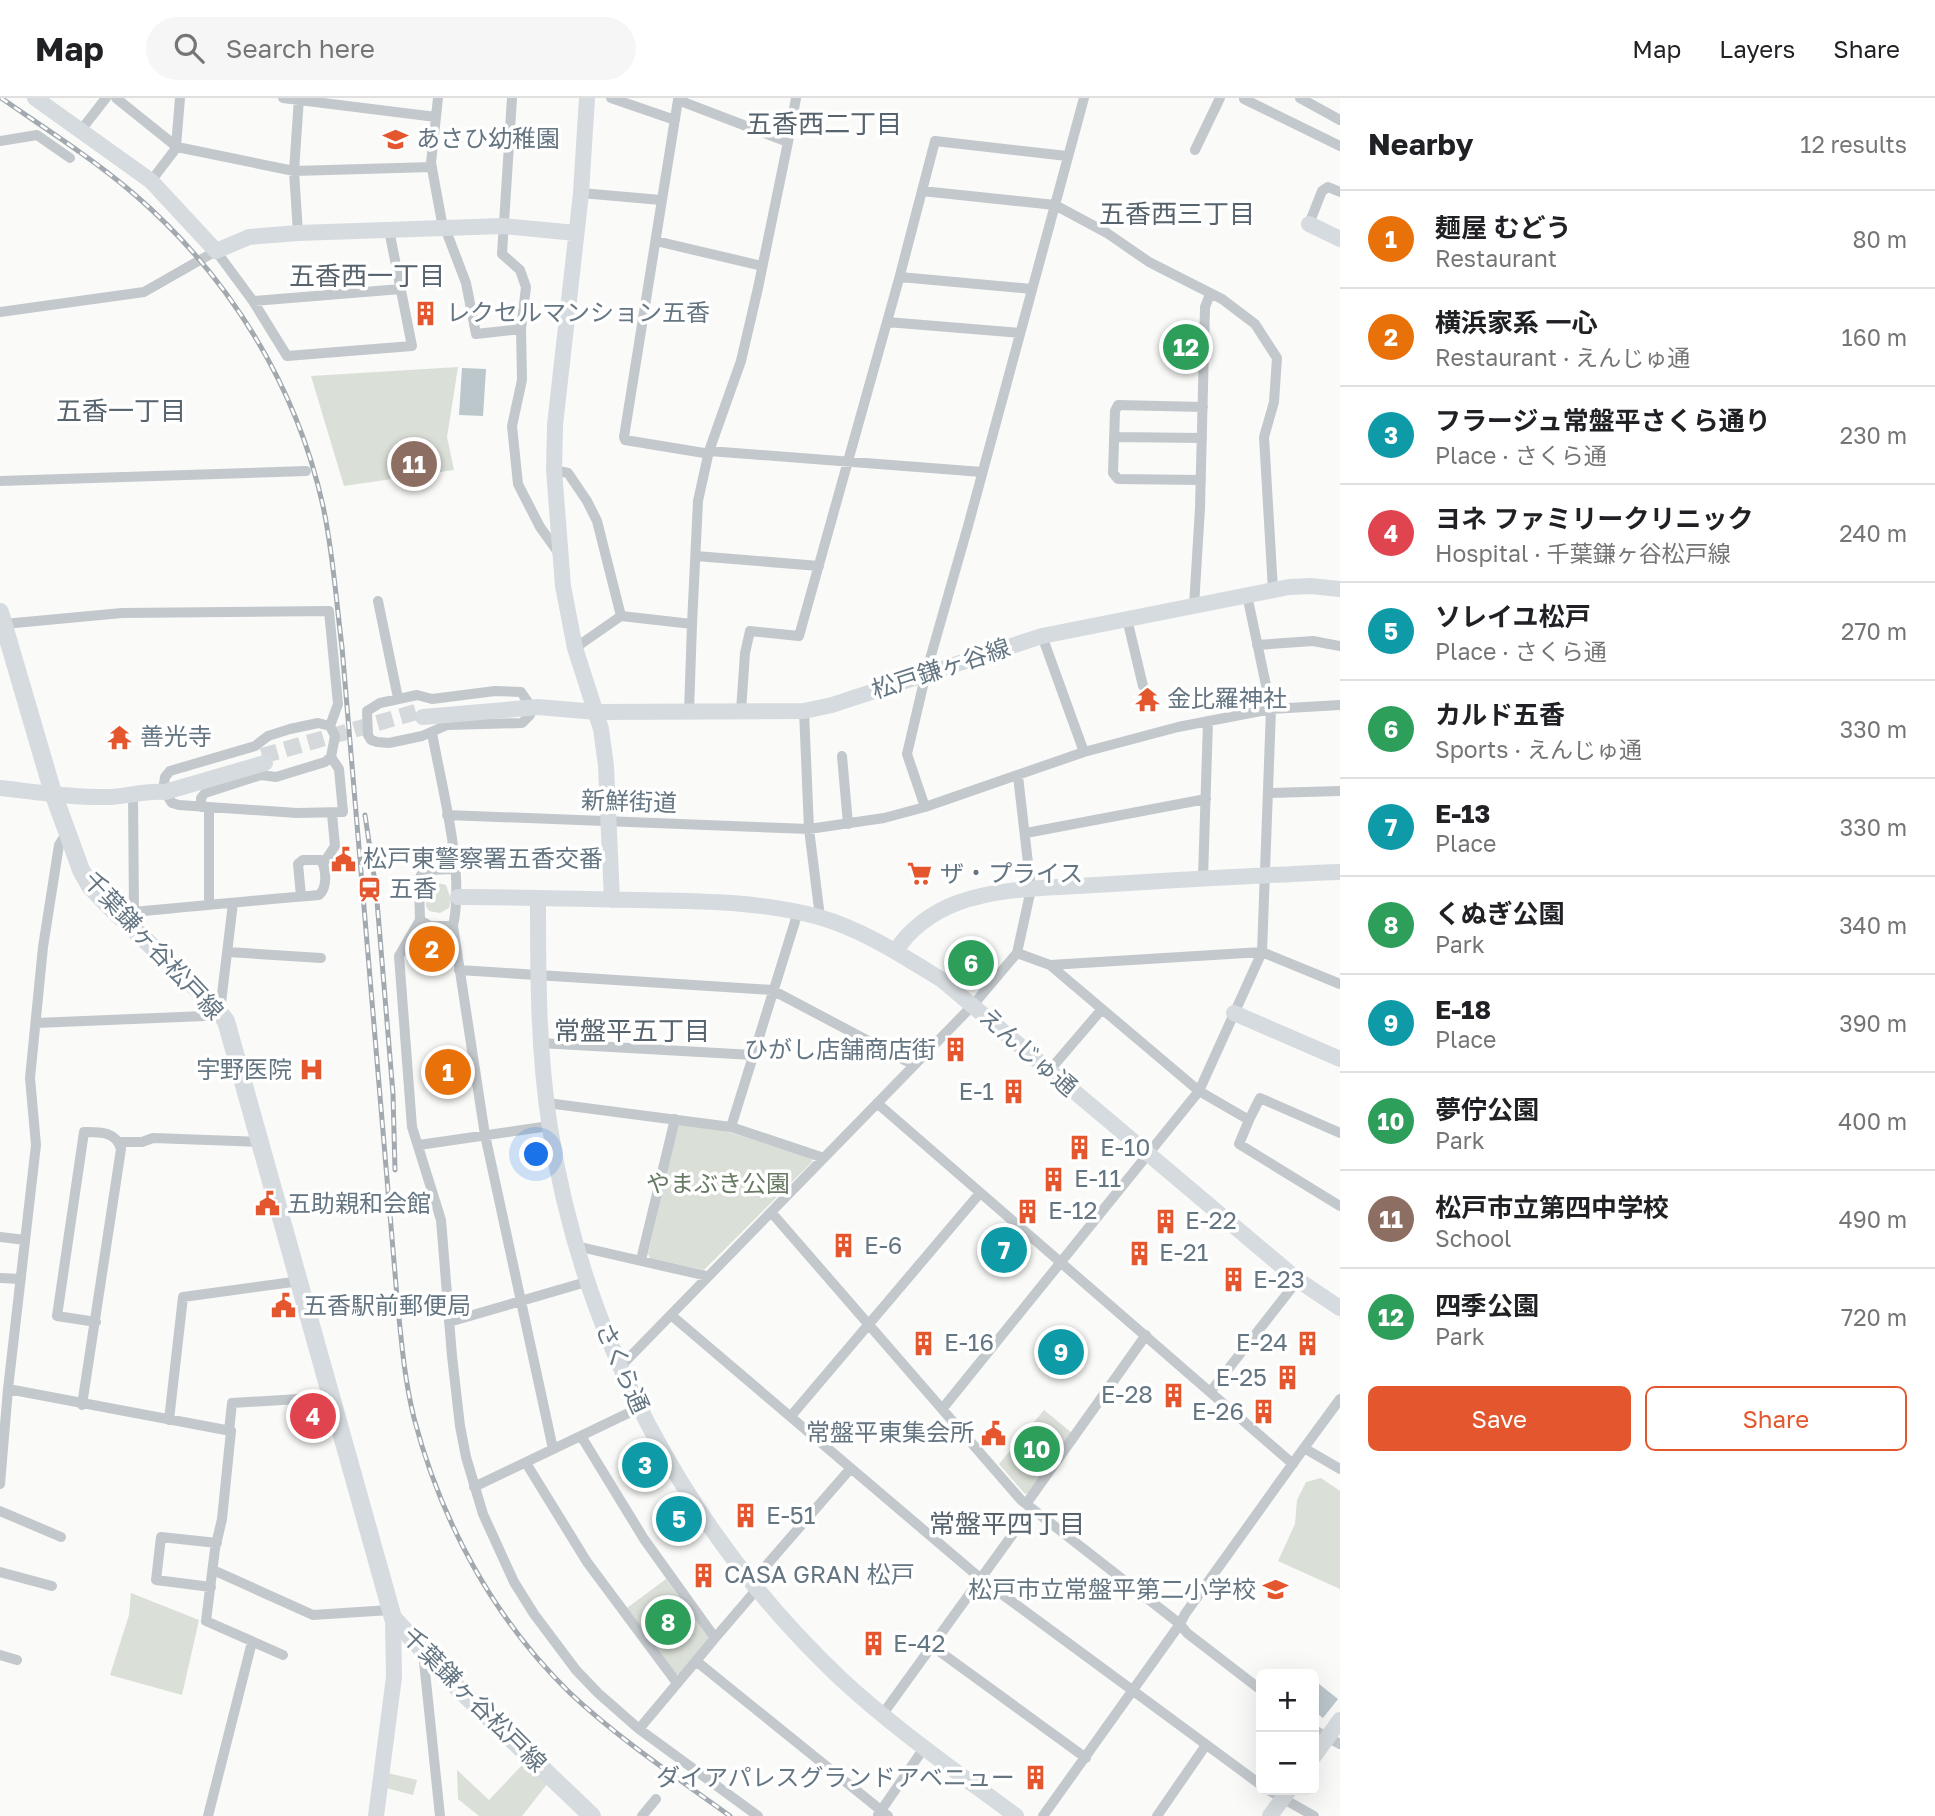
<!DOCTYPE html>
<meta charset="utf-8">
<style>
:root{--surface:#fff;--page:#f6f6f6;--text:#202124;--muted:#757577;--line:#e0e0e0;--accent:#e4572e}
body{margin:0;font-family:"Golos Text","Noto Sans JP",sans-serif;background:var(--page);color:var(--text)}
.controls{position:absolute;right:21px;bottom:21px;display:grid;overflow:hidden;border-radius:10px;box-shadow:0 7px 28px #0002}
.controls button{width:63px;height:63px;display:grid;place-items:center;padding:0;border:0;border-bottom:2px solid var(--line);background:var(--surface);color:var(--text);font:35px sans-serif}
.you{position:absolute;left:537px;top:1057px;width:24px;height:24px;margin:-18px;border:5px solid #fff;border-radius:50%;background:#1a73e8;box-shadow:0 0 0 10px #1a73e833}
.badge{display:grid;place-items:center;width:46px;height:46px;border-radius:50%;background:var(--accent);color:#fff;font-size:23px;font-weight:700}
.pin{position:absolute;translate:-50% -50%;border:4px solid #fff;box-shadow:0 2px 7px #0006}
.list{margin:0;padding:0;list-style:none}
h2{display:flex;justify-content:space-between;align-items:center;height:91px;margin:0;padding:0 28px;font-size:30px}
h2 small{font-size:23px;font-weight:400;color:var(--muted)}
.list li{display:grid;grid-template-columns:46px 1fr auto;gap:21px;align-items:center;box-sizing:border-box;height:98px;padding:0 28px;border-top:2px solid var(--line)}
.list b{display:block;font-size:26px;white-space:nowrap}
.list p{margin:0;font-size:23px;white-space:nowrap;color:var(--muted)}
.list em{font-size:23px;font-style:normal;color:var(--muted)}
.actions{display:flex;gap:14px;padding:21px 28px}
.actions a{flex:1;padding:16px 0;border:2px solid var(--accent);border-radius:10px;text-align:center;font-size:24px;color:var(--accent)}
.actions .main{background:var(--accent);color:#fff}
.icon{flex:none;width:38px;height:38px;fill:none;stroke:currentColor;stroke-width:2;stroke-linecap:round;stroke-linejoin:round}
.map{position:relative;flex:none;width:1340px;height:1718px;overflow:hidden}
header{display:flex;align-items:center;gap:42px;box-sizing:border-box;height:98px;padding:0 35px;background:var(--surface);border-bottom:2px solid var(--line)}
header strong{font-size:33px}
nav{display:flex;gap:38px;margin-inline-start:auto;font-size:24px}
.search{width:490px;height:63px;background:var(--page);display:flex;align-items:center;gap:18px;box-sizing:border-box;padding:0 24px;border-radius:38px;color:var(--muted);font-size:26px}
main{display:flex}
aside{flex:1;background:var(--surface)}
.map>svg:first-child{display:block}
.green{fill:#dadfd7}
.water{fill:#bbc7cb}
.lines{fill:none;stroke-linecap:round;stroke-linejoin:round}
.secondary-tunnel{stroke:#d5d9db;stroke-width:16;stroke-dasharray:16 8;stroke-linecap:butt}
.street{stroke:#c3c8cc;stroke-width:10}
.secondary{stroke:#d6dbdf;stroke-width:16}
.primary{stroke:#d6dbdf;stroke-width:18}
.rail-casing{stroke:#a2aab0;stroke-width:5}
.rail{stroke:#fff;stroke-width:2.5;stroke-dasharray:8;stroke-linecap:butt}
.labels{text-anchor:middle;stroke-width:7;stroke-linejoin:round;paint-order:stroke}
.poi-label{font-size:24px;fill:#657683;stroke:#fff;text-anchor:start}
.street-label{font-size:24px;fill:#657683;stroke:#fff}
.park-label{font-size:24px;fill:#687a64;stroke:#fff}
.neighbourhood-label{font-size:26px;fill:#57646e;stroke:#fff}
</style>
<header>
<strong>Map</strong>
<div class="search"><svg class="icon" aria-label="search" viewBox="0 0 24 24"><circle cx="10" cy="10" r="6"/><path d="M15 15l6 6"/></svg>Search here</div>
<nav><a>Map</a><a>Layers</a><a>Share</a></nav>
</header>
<main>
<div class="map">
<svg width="1340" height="1718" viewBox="0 0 1340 1718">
<rect width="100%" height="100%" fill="#fafaf8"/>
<!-- green -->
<path class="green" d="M 1181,231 L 1197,236 L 1196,262 L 1173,261 Z
M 458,269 L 447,339 L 454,372 L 344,388 L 311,278 Z
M 438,785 L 446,787 L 451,802 L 449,810 L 440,815 L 429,813 L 426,808 L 428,786 Z
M 681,1026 L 722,1032 L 812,1060 L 812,1064 L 704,1172 L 650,1160 L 648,1156 L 677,1029 Z
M 1044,1312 L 1072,1335 L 1030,1394 L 1025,1396 L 999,1366 Z
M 1321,1380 L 1340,1393 L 1340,1491 L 1278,1463 L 1295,1426 L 1297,1402 L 1306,1384 Z
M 666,1481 L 708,1538 L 708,1543 L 680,1576 L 676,1576 L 627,1510 Z
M 131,1495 L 199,1522 L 182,1597 L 110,1577 L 129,1517 Z
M 525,1664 L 548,1685 L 522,1718 L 479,1718 L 458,1701 L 457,1672 L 489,1702 Z
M 388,1675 L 417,1682 L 413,1697 L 386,1690 Z"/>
<!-- water -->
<path class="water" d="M 462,270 L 486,271 L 483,318 L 459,317 Z
M 1314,1582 L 1338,1601 L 1323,1620 L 1314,1613 Z"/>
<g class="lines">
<!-- secondary-tunnel -->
<path class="secondary-tunnel" d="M 262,658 L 423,612"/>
<!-- street -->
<path class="street" d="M 116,0 L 177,49 L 294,73 L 432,69
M 283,0 L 436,19
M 438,0 L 431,65 L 443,130
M 512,0 L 502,156 L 520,172 L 526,189 L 521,231 L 522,282 L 512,328 L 518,386 L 540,429 L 558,454
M 611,0 L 675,22
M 1300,0 L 1340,22
M 1244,1 L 1340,48
M 678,2 L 788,44 L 758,190 L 741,263 L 709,353 L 704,355 L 625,342 L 624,339 Z
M 81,32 L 106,0
M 0,43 L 37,37 L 70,60
M 788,44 L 796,0
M 176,48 L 180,0
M 1195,52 L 1220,0
M 151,83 L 177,49
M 922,93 L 1055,107 L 1107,135 L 1149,164 L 1222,201 L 1255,226 L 1277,260 L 1274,304 L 1264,339 L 1273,492
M 581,95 L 661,102
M 1309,126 L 1322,93 L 1328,89 L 1340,94
M 445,130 L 466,185 L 476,236 L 521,231
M 298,135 L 294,73 L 299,0
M 656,143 L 762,168
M 900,179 L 1032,191
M 253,203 L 401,191
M 0,214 L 144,194 L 216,153 L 253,203 L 287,258 L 412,248 L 389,132
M 887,224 L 1020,235
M 1114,339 L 1202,340
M 554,372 L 568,375 L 587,403 L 597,423 L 621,518
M 1201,382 L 1118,381 L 1113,375 L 1115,313 L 1118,307 L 1203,309
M 0,383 L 306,373
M 696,458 L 819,468
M 378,503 L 398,600
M 1194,508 L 1200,410 L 1205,209 L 1210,196
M 1127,521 L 1143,588
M 4,526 L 122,515 L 329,513 L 338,606 L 330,628 L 335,638 L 331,659 L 325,664 L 276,679 L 261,677 L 205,695 L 201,700 L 201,709
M 1042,538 L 1084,654
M 1257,547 L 1313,543 L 1340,548
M 575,550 L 621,518 L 692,526 L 698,403 L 709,353 L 982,374
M 530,607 L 521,594 L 495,593 L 432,601 L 417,597 L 380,605 L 367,613 L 368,637 L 371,642 L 377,644 L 389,645 L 422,638 L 447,627 L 522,625 L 530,617 L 530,610
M 741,613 L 745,555 L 750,533 L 799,538 L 899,181 L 935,43 L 1067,58
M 804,613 L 809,731 L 820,819
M 689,614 L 692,526
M 432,635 C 442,691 465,773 453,828 L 485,1037 L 553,1351
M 842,658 L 848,726
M 1018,678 L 1031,791 L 1017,855 L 1050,867 L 1199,993 L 1249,1022 L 1260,1000 L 1340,1035
M 164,686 L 165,679 L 170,673 L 255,648 L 268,638 L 290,631 L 318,625 L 330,628
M 165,694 L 172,705 L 179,707 L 297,715 L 343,714 L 339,671 L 331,659
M 1268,695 L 1340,693
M 133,696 L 134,814
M 925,709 L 907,656 L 926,575 L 968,428 L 1084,0
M 447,717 L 809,731 L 884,720 L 925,709 L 1084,654 L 1178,629 L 1271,611 L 1340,607
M 1026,735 L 1206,701
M 323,766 L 335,748 L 332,716
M 1203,780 L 1208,623
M 209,807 L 209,710
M 122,820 L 134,814 C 196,808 258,802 319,797 C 328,789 326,771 321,762 L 303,762 L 298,766 L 301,798
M 420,822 L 399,858 L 412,1029 L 441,1122 L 452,1258 L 460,1328 L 466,1359 L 483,1416 L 514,1484 L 534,1516 L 576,1572 L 598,1595 L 639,1631 L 758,1718
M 453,828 L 430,828 L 420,822 L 419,785 L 421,777 L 427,772 L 455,771
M 228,854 L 321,860
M 1050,867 L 1262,854 L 1340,886
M 459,872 L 772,892 L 914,967
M 36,925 L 205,918 L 220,913 L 233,805
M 540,945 L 753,957
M 1049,973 L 1102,911
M 547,1005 L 731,1029 L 824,1060
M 877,1005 L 1293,1366
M 1249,1022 L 1239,1046 L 1340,1108
M 731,1029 L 798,814
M 119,1044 L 142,1044 L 153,1040 L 261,1044
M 419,1047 L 549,1028
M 771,1114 L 1021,1402 L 1180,1526 L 1043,1718
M 0,1139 L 25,1142
M 576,1148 L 707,1178
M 641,1162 L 675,1021
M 0,1180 L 21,1181
M 671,1217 L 980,1480 L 1261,1687
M 449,1224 L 586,1184
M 620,1269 L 973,907 L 1017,855
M 8,1291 L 231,1333 L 222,1421 L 215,1451 L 206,1523 L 283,1557
M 1211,1293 L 1298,1182
M 82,1307 L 121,1051 C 116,1033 99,1034 84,1034 L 57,1218 L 96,1224
M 943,1310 L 1199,993 L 1262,854 L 1271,611 L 1247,497
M 791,1318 L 980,1095
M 169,1322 L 183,1199 L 300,1183
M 229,1333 L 232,1305 L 331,1299
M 581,1338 L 644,1441 L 715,1540 L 696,1563 L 888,1718
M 1304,1350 L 1340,1301
M 526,1365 L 587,1464 L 677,1585
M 0,1386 L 8,1291 L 36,1047 L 30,980 L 43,849 L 59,747 L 66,736
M 474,1389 L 639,1310
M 1026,1406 L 1146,1237
M 0,1413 L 61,1439
M 213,1472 L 313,1517 L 390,1512
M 0,1474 L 52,1488
M 751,1485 L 851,1370
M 211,1489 L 156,1482 L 161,1439 L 217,1445
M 715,1540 L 757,1491
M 932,1548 L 1086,1660
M 423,1554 L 440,1718
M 0,1557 L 17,1562
M 1261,1592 L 1187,1535 L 1180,1526 L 1185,1516 L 1304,1350 L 1340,1371
M 882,1617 L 1031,1411
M 639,1631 L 696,1563
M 1314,1632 L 1340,1646
M 1268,1692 L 1314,1718
M 878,1717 L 924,1650
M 208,1718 L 252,1544
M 642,1718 L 656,1701
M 1157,1718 L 1206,1647"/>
<!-- secondary -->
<path class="secondary" d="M 35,0 L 151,83 L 216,153 L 249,139 L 298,135 L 503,128 L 576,135
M 587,0 L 581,95 L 555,327 L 554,372 L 563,488 L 575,550 L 601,631 L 606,668 L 612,802
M 1309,126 L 1340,141
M 423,619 L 538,609 L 597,614 L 804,613 L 832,607 L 1042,538 L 1289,489 L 1311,488 L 1340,491
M 0,690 C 36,694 74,700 110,699 C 129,698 146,692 165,694 L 265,665
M 458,799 C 518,799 579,801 639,802 C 699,803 760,803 819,819 C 864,832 903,858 942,882 L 1298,1182 L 1340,1210
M 538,802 C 538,878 538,954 550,1030 C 583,1240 686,1434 840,1580 C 895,1631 957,1674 1016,1718
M 896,853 C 909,831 933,814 957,805 C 1000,789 1050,790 1095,787 C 1176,782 1258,777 1340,774
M 1234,915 L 1340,961
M 1314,1658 L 1340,1622
M 376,1718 L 394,1579 L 393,1520
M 1270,1718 L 1289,1692"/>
<!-- primary -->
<path class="primary" d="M 0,514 L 53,695 L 81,772 L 90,788 L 108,807 L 212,905 L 226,923 L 393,1520 L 459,1591 L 592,1718"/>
<defs>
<path id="rail" d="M 1,0 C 46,31 93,61 134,96 C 228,177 296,286 323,408 C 333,454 336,502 342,549 L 397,1199 C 401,1239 404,1280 414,1320 C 441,1423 493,1520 570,1595 C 619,1641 676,1679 730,1718
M 365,717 L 376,791 L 393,996 L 395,1072"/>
</defs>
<!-- rail casing -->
<use href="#rail" class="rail-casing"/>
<!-- rail -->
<use href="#rail" class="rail"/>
</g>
<!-- icons -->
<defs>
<symbol id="school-bare" viewBox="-9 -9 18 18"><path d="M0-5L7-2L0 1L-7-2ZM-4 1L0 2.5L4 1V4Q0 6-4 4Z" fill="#e4572e" stroke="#fff" stroke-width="2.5" paint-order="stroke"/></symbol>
<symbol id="building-bare" viewBox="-9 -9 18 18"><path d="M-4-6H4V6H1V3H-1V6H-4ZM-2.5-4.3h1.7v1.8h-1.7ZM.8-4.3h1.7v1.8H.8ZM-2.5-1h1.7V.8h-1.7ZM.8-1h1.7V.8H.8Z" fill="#e4572e" stroke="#fff" stroke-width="2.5" paint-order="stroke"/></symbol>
<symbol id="temple-bare" viewBox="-9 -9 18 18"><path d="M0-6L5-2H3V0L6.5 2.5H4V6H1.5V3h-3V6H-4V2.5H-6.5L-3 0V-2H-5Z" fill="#e4572e" stroke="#fff" stroke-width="2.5" paint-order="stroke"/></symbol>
<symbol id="civic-bare" viewBox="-9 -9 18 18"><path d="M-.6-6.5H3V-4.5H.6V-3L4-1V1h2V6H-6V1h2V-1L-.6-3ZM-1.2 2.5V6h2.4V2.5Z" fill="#e4572e" stroke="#fff" stroke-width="2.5" paint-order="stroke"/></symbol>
<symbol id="supermarket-bare" viewBox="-9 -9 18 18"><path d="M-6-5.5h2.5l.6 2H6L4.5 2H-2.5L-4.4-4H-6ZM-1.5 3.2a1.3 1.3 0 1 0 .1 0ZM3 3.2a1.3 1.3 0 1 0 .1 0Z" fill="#e4572e" stroke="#fff" stroke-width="2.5" paint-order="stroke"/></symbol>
<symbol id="station-bare" viewBox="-9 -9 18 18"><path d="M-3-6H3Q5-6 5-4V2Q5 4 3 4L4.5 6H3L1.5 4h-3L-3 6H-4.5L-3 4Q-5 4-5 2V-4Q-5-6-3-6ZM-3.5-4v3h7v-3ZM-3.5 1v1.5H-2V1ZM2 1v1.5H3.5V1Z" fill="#e4572e" stroke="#fff" stroke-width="2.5" paint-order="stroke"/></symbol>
<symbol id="hospital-bare" viewBox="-9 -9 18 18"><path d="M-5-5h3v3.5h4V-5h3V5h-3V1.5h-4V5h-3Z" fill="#e4572e" stroke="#fff" stroke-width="2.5" paint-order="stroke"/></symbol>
</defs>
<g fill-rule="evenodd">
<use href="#school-bare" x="378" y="24" width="35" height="35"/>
<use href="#building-bare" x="408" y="198" width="35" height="35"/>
<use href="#temple-bare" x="1130" y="584" width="35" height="35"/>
<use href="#temple-bare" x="102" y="622" width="35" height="35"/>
<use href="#civic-bare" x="326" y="744" width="35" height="35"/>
<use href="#supermarket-bare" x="902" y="758" width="35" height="35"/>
<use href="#station-bare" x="352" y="774" width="35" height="35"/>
<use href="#building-bare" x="938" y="934" width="35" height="35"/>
<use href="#hospital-bare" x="294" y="954" width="35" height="35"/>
<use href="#building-bare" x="996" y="976" width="35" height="35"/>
<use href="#building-bare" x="1062" y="1032" width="35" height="35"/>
<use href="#building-bare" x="1036" y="1064" width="35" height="35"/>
<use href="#civic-bare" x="250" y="1088" width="35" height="35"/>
<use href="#building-bare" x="1010" y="1096" width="35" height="35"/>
<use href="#building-bare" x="1148" y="1106" width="35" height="35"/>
<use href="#building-bare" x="826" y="1130" width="35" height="35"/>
<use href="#building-bare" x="1122" y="1138" width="35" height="35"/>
<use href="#building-bare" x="1216" y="1164" width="35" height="35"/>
<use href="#civic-bare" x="266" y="1190" width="35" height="35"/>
<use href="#building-bare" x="906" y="1228" width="35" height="35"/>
<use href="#building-bare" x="1290" y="1228" width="35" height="35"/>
<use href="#building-bare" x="1270" y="1262" width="35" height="35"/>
<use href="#building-bare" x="1156" y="1280" width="35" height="35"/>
<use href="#building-bare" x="1246" y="1296" width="35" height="35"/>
<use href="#civic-bare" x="976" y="1318" width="35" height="35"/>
<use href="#building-bare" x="728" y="1400" width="35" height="35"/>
<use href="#building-bare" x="686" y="1460" width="35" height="35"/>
<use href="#school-bare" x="1258" y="1474" width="35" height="35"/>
<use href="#building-bare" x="856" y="1528" width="35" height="35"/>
<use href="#building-bare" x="1018" y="1662" width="35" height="35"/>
</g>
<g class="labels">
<!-- poi labels -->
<g class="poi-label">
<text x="416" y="49">あさひ幼稚園</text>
<text x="446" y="223">レクセルマンション五香</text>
<text x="1167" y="609">金比羅神社</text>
<text x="140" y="647">善光寺</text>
<text x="363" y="769">松戸東警察署五香交番</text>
<text x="940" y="784">ザ・プライス</text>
<text x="389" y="799">五香</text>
<text x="936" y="960" text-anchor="end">ひがし店舗商店街</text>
<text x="292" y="980" text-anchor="end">宇野医院</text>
<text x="994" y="1002" text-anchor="end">E-1</text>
<text x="1100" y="1058">E-10</text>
<text x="1074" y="1089">E-11</text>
<text x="287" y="1114">五助親和会館</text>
<text x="1048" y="1121">E-12</text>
<text x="1185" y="1131">E-22</text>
<text x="864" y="1156">E-6</text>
<text x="1159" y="1163">E-21</text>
<text x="1253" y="1190">E-23</text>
<text x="303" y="1216">五香駅前郵便局</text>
<text x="944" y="1253">E-16</text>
<text x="1288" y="1253" text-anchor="end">E-24</text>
<text x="1267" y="1288" text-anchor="end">E-25</text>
<text x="1153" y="1305" text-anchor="end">E-28</text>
<text x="1244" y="1322" text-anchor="end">E-26</text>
<text x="974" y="1343" text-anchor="end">常盤平東集会所</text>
<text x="766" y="1426">E-51</text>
<text x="724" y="1485">CASA GRAN 松戸</text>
<text x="1256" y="1500" text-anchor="end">松戸市立常盤平第二小学校</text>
<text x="893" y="1554">E-42</text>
<text x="1015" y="1688" text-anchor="end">ダイアパレスグランドアベニュー</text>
</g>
<!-- street labels -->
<g class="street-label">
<text transform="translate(941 571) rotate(-18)" y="8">松戸鎌ヶ谷線</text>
<text transform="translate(629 704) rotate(2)" y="8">新鮮街道</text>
<text transform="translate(153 848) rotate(47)" y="8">千葉鎌ヶ谷松戸線</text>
<text transform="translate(1028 954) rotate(41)" y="8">えんじゅ通</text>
<text transform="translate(622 1270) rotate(66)" y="8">さくら通</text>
<text transform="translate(474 1602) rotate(45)" y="8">千葉鎌ヶ谷松戸線</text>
</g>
<!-- park labels -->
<g class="park-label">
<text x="718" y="1094">やまぶき公園</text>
</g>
<!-- neighbourhood labels -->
<g class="neighbourhood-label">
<text x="824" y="35">五香西二丁目</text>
<text x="1177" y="125">五香西三丁目</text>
<text x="367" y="187">五香西一丁目</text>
<text x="121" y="322">五香一丁目</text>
<text x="632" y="942">常盤平五丁目</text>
<text x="1007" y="1435">常盤平四丁目</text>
</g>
</g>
</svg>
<div class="controls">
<button>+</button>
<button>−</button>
</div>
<div class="you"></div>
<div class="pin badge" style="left:448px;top:974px;background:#e8710a">1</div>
<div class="pin badge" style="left:432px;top:851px;background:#e8710a">2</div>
<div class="pin badge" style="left:645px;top:1367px;background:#0f9aa8">3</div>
<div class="pin badge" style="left:313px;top:1318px;background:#e0444e">4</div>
<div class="pin badge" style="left:679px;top:1421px;background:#0f9aa8">5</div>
<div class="pin badge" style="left:971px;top:865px;background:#2e9e5b">6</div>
<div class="pin badge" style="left:1004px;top:1152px;background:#0f9aa8">7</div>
<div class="pin badge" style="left:668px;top:1524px;background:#2e9e5b">8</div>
<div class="pin badge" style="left:1061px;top:1254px;background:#0f9aa8">9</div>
<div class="pin badge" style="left:1037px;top:1351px;background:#2e9e5b">10</div>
<div class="pin badge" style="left:414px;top:366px;background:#8d6e63">11</div>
<div class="pin badge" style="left:1186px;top:249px;background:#2e9e5b">12</div>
</div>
<aside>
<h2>Nearby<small>12 results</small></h2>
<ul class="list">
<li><span class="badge" style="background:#e8710a">1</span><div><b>麺屋 むどう</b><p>Restaurant</p></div><em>80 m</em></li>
<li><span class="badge" style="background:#e8710a">2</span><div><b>横浜家系 一心</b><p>Restaurant · えんじゅ通</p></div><em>160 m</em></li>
<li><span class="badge" style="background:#0f9aa8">3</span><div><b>フラージュ常盤平さくら通り</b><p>Place · さくら通</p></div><em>230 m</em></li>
<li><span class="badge" style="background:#e0444e">4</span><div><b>ヨネ ファミリークリニック</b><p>Hospital · 千葉鎌ヶ谷松戸線</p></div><em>240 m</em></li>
<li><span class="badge" style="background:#0f9aa8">5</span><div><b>ソレイユ松戸</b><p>Place · さくら通</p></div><em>270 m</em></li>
<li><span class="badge" style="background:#2e9e5b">6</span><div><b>カルド五香</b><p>Sports · えんじゅ通</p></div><em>330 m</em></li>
<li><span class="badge" style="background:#0f9aa8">7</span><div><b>E-13</b><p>Place</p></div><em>330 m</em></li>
<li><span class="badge" style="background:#2e9e5b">8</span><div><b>くぬぎ公園</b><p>Park</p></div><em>340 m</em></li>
<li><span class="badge" style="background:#0f9aa8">9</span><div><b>E-18</b><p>Place</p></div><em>390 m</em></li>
<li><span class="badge" style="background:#2e9e5b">10</span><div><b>夢佇公園</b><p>Park</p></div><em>400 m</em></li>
<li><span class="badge" style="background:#8d6e63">11</span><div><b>松戸市立第四中学校</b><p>School</p></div><em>490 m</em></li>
<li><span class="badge" style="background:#2e9e5b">12</span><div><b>四季公園</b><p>Park</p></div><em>720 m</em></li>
</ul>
<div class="actions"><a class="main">Save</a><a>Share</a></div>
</aside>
</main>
